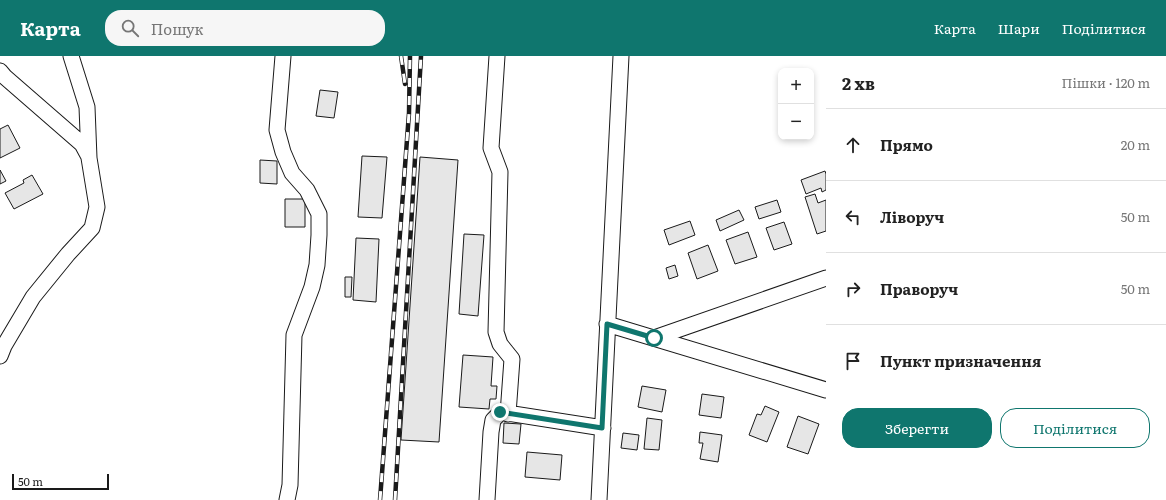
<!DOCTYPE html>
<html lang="uk">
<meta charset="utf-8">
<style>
:root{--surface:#fff;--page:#f6f6f6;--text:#222;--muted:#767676;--line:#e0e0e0;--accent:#0f766e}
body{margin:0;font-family:Literata,serif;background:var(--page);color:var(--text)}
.controls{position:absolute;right:12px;top:12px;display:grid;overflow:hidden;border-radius:8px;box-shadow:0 2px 6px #0003}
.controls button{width:36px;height:36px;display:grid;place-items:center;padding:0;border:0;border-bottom:1px solid var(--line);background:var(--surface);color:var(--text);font:20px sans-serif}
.scale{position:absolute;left:12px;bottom:10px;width:97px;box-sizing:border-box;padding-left:4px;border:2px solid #1a1a1a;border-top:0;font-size:11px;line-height:14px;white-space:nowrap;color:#1a1a1a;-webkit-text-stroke:3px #fff;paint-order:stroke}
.stop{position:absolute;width:12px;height:12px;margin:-9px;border:3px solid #0f766e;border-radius:50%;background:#fff}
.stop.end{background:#0f766e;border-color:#fff;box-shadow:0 1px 4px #0008}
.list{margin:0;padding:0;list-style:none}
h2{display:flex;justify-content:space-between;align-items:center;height:52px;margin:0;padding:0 16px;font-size:17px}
h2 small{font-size:13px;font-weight:400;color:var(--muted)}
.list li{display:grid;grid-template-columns:26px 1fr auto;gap:12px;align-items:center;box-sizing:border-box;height:72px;padding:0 16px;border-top:1px solid var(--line)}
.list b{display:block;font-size:15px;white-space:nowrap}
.list em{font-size:13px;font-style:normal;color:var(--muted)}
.actions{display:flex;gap:8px;padding:12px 16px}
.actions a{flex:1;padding:9px 0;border:1px solid var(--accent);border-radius:16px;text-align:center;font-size:14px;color:var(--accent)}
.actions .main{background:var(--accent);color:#fff}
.icon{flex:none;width:22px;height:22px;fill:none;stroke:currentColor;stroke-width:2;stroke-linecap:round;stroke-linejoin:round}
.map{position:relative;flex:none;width:826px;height:444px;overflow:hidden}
header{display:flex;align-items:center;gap:24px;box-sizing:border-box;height:56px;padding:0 20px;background:var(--accent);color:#fff}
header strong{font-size:19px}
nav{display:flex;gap:22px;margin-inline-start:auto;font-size:14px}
.search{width:280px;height:36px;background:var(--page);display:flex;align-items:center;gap:10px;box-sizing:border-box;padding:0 14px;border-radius:16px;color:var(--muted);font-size:15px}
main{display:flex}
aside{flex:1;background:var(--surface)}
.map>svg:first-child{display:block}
.building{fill:#e6e6e6;stroke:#1a1a1a}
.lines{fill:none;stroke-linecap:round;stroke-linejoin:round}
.minor-casing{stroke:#1a1a1a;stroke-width:17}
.minor{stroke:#fff;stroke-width:15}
.rail-casing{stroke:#1a1a1a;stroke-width:4.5}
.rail{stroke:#fff;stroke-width:3;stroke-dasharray:9;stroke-linecap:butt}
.route{stroke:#0f766e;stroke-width:5}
</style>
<header>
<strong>Карта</strong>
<div class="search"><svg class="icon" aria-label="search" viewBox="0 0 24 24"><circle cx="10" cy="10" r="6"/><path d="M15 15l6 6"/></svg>Пошук</div>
<nav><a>Карта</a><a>Шари</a><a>Поділитися</a></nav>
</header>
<main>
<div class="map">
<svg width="826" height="444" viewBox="0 0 826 444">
<rect width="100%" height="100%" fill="#fff"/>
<!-- building -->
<path class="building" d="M 320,34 L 338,36 L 334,62 L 316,60 Z
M 8,69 L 20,92 L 0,102 L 0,73 Z
M 362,100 L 387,101 L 382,162 L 358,161 Z
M 420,101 L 458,104 L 439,386 L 401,384 Z
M 260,104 L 277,105 L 277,128 L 260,127 Z
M 0,114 L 6,125 L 0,128 Z
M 825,115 L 826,118 L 826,134 L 822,136 L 821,132 L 806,138 L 801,124 Z
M 32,119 L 43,138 L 14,153 L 5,137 L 24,127 L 23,124 Z
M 815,138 L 818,147 L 826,144 L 826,175 L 817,178 L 805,141 Z
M 285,143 L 305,143 L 305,171 L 285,171 Z
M 777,144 L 781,156 L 759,163 L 755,151 Z
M 739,154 L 744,164 L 720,175 L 716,164 Z
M 690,165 L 695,179 L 669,189 L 664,174 Z
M 784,166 L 792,188 L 774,194 L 766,172 Z
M 748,176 L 757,201 L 735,208 L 726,184 Z
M 464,178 L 484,179 L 478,260 L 459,258 Z
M 356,182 L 379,183 L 376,246 L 353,244 Z
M 708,189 L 718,215 L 697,223 L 688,197 Z
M 675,209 L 678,220 L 669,223 L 666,212 Z
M 345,221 L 352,221 L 351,241 L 345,241 Z
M 463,299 L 493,301 L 491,330 L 497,330 L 496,343 L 490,343 L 489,353 L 459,351 Z
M 642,330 L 666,334 L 662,356 L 638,351 Z
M 702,338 L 724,341 L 721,362 L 699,359 Z
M 765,350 L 779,356 L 767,386 L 749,379 L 757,358 L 761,359 Z
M 798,360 L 819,368 L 808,398 L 787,391 Z
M 647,362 L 662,364 L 659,394 L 644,393 Z
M 504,367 L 521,368 L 519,388 L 503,387 Z
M 700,376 L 722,379 L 718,406 L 700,403 L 703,387 L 699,387 Z
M 623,377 L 639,379 L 637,394 L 621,392 Z
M 527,396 L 562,399 L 560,424 L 525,421 Z"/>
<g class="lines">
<defs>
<path id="minor" d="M 283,0 L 277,74 L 283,96 L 292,117 L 307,134 L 319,158 L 319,179 L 317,209 L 312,231 L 294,279 L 290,429 L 287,444
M 497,0 L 491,92 L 500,116 L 496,276 L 500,288 L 512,303 L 508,358
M 0,15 L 5,21 L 82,88 L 89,101
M 607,268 L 826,334
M 654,282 L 826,222
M 0,300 L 4,290 L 33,241 L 68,198 L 92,172 L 97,151 L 89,102 L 87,51 L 71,0
M 487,444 L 491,376 L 493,364 L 501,356 L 603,372
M 599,444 L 621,0"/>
</defs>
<!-- minor casing -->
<use href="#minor" class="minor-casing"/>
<!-- minor -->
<use href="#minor" class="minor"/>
<defs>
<path id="rail" d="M 401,0 L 405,28
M 380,444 L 409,57 L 410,0
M 395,444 L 421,0"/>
</defs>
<!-- rail casing -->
<use href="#rail" class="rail-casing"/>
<!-- rail -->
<use href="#rail" class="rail"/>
</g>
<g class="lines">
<!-- route -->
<path class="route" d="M 500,356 L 602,372 L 607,268 L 654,282"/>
</g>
</svg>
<div class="controls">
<button>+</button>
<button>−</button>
</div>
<div class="scale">50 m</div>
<div class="stop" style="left:654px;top:282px"></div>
<div class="stop end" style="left:500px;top:356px"></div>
</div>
<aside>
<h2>2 хв<small>Пішки · 120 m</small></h2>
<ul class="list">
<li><svg class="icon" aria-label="ahead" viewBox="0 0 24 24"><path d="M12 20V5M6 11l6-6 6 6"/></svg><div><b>Прямо</b></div><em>20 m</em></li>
<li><svg class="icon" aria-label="left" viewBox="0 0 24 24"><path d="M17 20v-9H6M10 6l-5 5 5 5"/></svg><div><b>Ліворуч</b></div><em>50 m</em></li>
<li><svg class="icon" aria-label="right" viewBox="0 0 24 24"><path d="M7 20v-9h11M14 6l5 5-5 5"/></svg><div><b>Праворуч</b></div><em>50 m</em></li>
<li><svg class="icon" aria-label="arrive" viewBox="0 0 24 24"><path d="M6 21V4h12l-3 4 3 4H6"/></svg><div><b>Пункт призначення</b></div></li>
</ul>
<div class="actions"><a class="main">Зберегти</a><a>Поділитися</a></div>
</aside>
</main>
